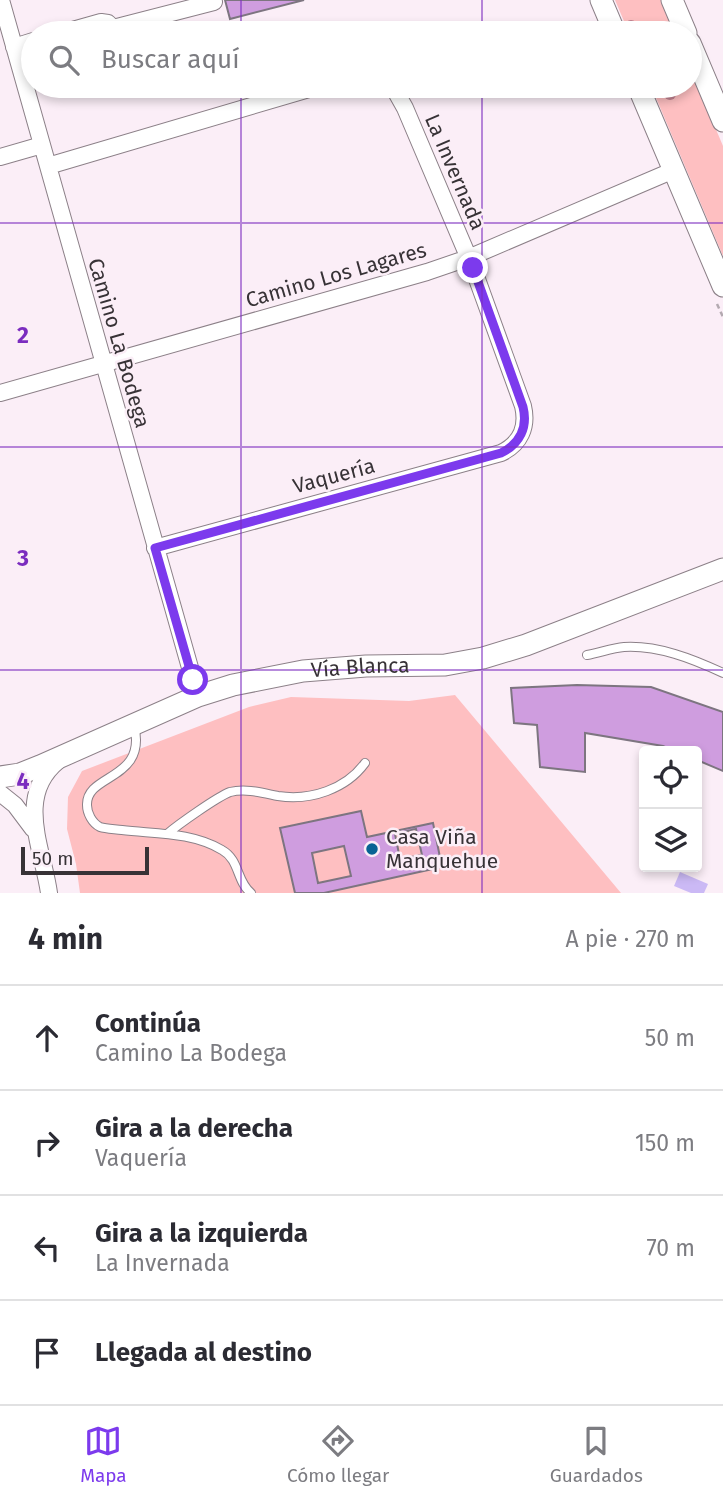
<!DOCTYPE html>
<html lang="es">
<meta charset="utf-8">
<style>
:root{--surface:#fff;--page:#f7f7f7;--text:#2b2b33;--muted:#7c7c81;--line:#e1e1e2;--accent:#7c3aed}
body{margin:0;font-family:"Fira Sans",sans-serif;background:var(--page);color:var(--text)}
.controls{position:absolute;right:21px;bottom:21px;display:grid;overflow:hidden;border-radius:7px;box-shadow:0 4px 10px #0003}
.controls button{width:63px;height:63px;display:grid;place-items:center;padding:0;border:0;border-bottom:2px solid var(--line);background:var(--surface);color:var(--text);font:35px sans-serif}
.scale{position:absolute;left:21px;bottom:18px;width:128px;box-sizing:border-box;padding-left:7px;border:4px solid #373236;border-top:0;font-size:19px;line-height:24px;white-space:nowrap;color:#373236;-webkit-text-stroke:5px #fbeef7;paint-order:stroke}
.stop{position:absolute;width:21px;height:21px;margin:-16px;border:5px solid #7c3aed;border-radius:50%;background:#fff}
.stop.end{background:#7c3aed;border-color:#fff;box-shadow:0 2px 7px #0008}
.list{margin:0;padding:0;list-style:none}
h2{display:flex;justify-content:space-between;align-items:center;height:91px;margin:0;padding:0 28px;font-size:30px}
h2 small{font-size:23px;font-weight:400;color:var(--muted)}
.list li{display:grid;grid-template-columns:46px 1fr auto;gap:21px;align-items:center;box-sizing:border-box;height:105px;padding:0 28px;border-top:2px solid var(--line)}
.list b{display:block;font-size:26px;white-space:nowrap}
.list p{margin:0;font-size:23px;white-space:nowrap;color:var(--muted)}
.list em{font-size:23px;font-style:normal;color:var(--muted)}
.icon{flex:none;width:38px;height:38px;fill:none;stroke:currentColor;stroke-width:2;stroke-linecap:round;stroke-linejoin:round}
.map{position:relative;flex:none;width:723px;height:893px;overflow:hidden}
.search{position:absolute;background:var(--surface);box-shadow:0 4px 10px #0003;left:21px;right:21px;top:21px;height:77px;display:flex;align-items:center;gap:18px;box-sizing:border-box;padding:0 24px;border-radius:38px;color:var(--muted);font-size:26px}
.sheet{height:511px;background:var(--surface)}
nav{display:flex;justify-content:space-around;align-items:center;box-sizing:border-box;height:98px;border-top:2px solid var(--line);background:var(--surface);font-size:19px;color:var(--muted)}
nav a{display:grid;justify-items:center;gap:4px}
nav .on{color:var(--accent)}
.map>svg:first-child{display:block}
.green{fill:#febfc1}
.water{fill:#cbb9f5}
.building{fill:#cf9ddf;stroke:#7d7580;stroke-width:2;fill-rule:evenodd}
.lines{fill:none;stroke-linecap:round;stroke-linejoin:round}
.service-casing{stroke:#8c8088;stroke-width:10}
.minor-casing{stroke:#8c8088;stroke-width:18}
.tertiary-casing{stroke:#8c8088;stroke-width:23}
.path{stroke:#b4aab1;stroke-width:2.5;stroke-dasharray:5 3.5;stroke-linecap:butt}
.service{stroke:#fff;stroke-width:8}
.minor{stroke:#fff;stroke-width:16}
.tertiary{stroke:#fff;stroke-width:21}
.tree{fill:#c18290}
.route{stroke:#7c3aed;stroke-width:9}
.grid{fill:none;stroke:#7b2cbf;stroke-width:2;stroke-opacity:0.55}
.poi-dot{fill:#086394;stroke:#fbeef7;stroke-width:2.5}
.labels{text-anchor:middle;stroke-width:5;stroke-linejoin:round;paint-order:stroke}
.street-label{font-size:21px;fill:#373236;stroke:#fbeef7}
.poi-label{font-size:21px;fill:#373236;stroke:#fbeef7;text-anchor:start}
.grid-label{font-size:23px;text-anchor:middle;font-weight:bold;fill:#7b2cbf;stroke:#fbeef7;stroke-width:5;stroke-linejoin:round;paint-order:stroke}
</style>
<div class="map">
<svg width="723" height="893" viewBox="0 0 723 893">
<rect width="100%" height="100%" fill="#fbeef7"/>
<!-- green -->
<path class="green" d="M 615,0 L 661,0 L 675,33 L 629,33 Z
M 690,68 L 723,146 L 723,256 L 651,86 L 690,86 Z
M 455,695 L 621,893 L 80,893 L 76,864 L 67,829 L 68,797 L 82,771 L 249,707 L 291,697 L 409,701 Z"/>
<!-- water -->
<path class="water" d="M 680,872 L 708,884 L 704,893 L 691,893 L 674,886 Z"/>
<!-- building -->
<path class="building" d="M 225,0 L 304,0 L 230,19 Z
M 577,685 L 651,687 L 723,712 L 723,771 L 697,760 L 697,751 L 674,751 L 663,746 L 585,733 L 585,772 L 540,767 L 537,725 L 514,723 L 511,688 Z
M 361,811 L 367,837 L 433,823 L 442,867 L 324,893 L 295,893 L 280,828 ZM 416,829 L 422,855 L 400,859 L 395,834 ZM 344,846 L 351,876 L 318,883 L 312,853 Z"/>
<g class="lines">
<defs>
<path id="service" d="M 587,655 C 599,653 612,648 624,647 C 658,645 693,659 723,673
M 134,725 C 148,781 86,773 87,805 C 87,813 92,823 100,827 C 106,829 115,829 122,830 C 155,834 192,832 222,850 C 240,860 236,881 251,893
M 167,834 C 179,824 217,797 230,792 C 246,788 263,793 278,796 C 311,801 346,789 365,763"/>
<path id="minor" d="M 1,0 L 198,696
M 62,33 L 101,22 L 108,23 L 113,28 L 214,2
M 14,47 L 33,41
M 0,157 L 42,145
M 48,166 L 319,86
M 0,393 L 427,272 L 468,258 L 674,170
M 155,548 L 501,453 C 520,444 528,427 523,406 L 473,268 L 405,108 L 396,92 L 389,86
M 0,793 L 15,805 L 33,829
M 49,893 C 43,849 15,796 58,761"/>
<g id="tertiary">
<path d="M 601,0 L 615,33"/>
<path d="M 672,0 L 686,33"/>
<path d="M 690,43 L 723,121"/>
<path d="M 638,86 L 723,286"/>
<path id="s1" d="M 0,777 L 20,774 L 40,766 L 198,696 L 233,685 L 303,671 L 366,666 L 445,665 L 483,658 L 526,645 L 723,569"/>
</g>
</defs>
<!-- service casing -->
<use href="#service" class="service-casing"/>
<!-- minor casing -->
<use href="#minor" class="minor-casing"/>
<!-- tertiary casing -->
<use href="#tertiary" class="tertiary-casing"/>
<!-- path -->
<path class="path" d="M 717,304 L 723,317"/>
<!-- service -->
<use href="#service" class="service"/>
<!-- minor -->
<use href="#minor" class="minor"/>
<!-- tertiary -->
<use href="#tertiary" class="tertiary"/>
</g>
<!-- trees -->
<g class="tree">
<circle cx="631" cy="26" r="6"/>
<circle cx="670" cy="94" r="6"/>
</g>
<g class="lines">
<!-- route -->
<path class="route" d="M 193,680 L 155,548 L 501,453 C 520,444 528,427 523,407 L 473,268"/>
</g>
<!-- grid -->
<path class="grid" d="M 241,0 L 241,33M 482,0 L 482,33M 241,86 L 241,893M 482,86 L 482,893M 0,223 L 723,223M 0,447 L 723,447M 0,670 L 723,670"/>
<!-- markers -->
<circle class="poi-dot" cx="372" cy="849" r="7"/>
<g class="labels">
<!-- street labels -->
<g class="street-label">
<text transform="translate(455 172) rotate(67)" y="7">La Invernada</text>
<text transform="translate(336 275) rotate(-16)" y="7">Camino Los Lagares</text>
<text transform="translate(119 343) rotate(74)" y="7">Camino La Bodega</text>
<text transform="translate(334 476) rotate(-15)" y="7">Vaquería</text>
<text dy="7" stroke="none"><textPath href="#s1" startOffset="380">Vía Blanca</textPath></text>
</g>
<!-- poi labels -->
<g class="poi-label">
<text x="386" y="844">Casa Viña<tspan x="386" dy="24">Manquehue</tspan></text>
</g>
</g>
<g class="grid-label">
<text x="23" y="343">2</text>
<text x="23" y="566">3</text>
<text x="23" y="789">4</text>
</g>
</svg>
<div class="controls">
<button><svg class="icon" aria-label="locate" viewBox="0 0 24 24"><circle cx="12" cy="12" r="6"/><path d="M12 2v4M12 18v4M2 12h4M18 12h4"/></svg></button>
<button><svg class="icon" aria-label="layers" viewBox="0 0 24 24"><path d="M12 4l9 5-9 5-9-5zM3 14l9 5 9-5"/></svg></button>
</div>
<div class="scale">50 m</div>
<div class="stop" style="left:193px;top:680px"></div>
<div class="stop end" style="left:473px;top:268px"></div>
<div class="search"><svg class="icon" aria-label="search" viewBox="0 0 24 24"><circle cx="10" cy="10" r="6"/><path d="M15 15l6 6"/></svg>Buscar aquí</div>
</div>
<section class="sheet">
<h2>4 min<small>A pie · 270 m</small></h2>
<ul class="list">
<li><svg class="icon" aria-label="ahead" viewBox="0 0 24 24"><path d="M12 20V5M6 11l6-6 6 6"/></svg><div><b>Continúa</b><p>Camino La Bodega</p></div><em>50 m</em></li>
<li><svg class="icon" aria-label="right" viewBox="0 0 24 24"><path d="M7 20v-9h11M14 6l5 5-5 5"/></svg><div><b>Gira a la derecha</b><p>Vaquería</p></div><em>150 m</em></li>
<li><svg class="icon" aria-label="left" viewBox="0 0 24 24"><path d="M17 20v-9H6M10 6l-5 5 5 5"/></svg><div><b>Gira a la izquierda</b><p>La Invernada</p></div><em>70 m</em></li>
<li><svg class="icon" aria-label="arrive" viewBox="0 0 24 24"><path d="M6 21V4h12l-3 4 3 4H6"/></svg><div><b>Llegada al destino</b></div></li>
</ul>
</section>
<nav>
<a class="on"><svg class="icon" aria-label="map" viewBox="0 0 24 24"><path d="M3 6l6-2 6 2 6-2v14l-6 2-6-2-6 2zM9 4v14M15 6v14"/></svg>Mapa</a>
<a><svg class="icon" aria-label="directions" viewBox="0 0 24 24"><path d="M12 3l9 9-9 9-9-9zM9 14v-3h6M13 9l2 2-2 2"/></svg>Cómo llegar</a>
<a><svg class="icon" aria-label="saved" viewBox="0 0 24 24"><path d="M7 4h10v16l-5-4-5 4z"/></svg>Guardados</a>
</nav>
